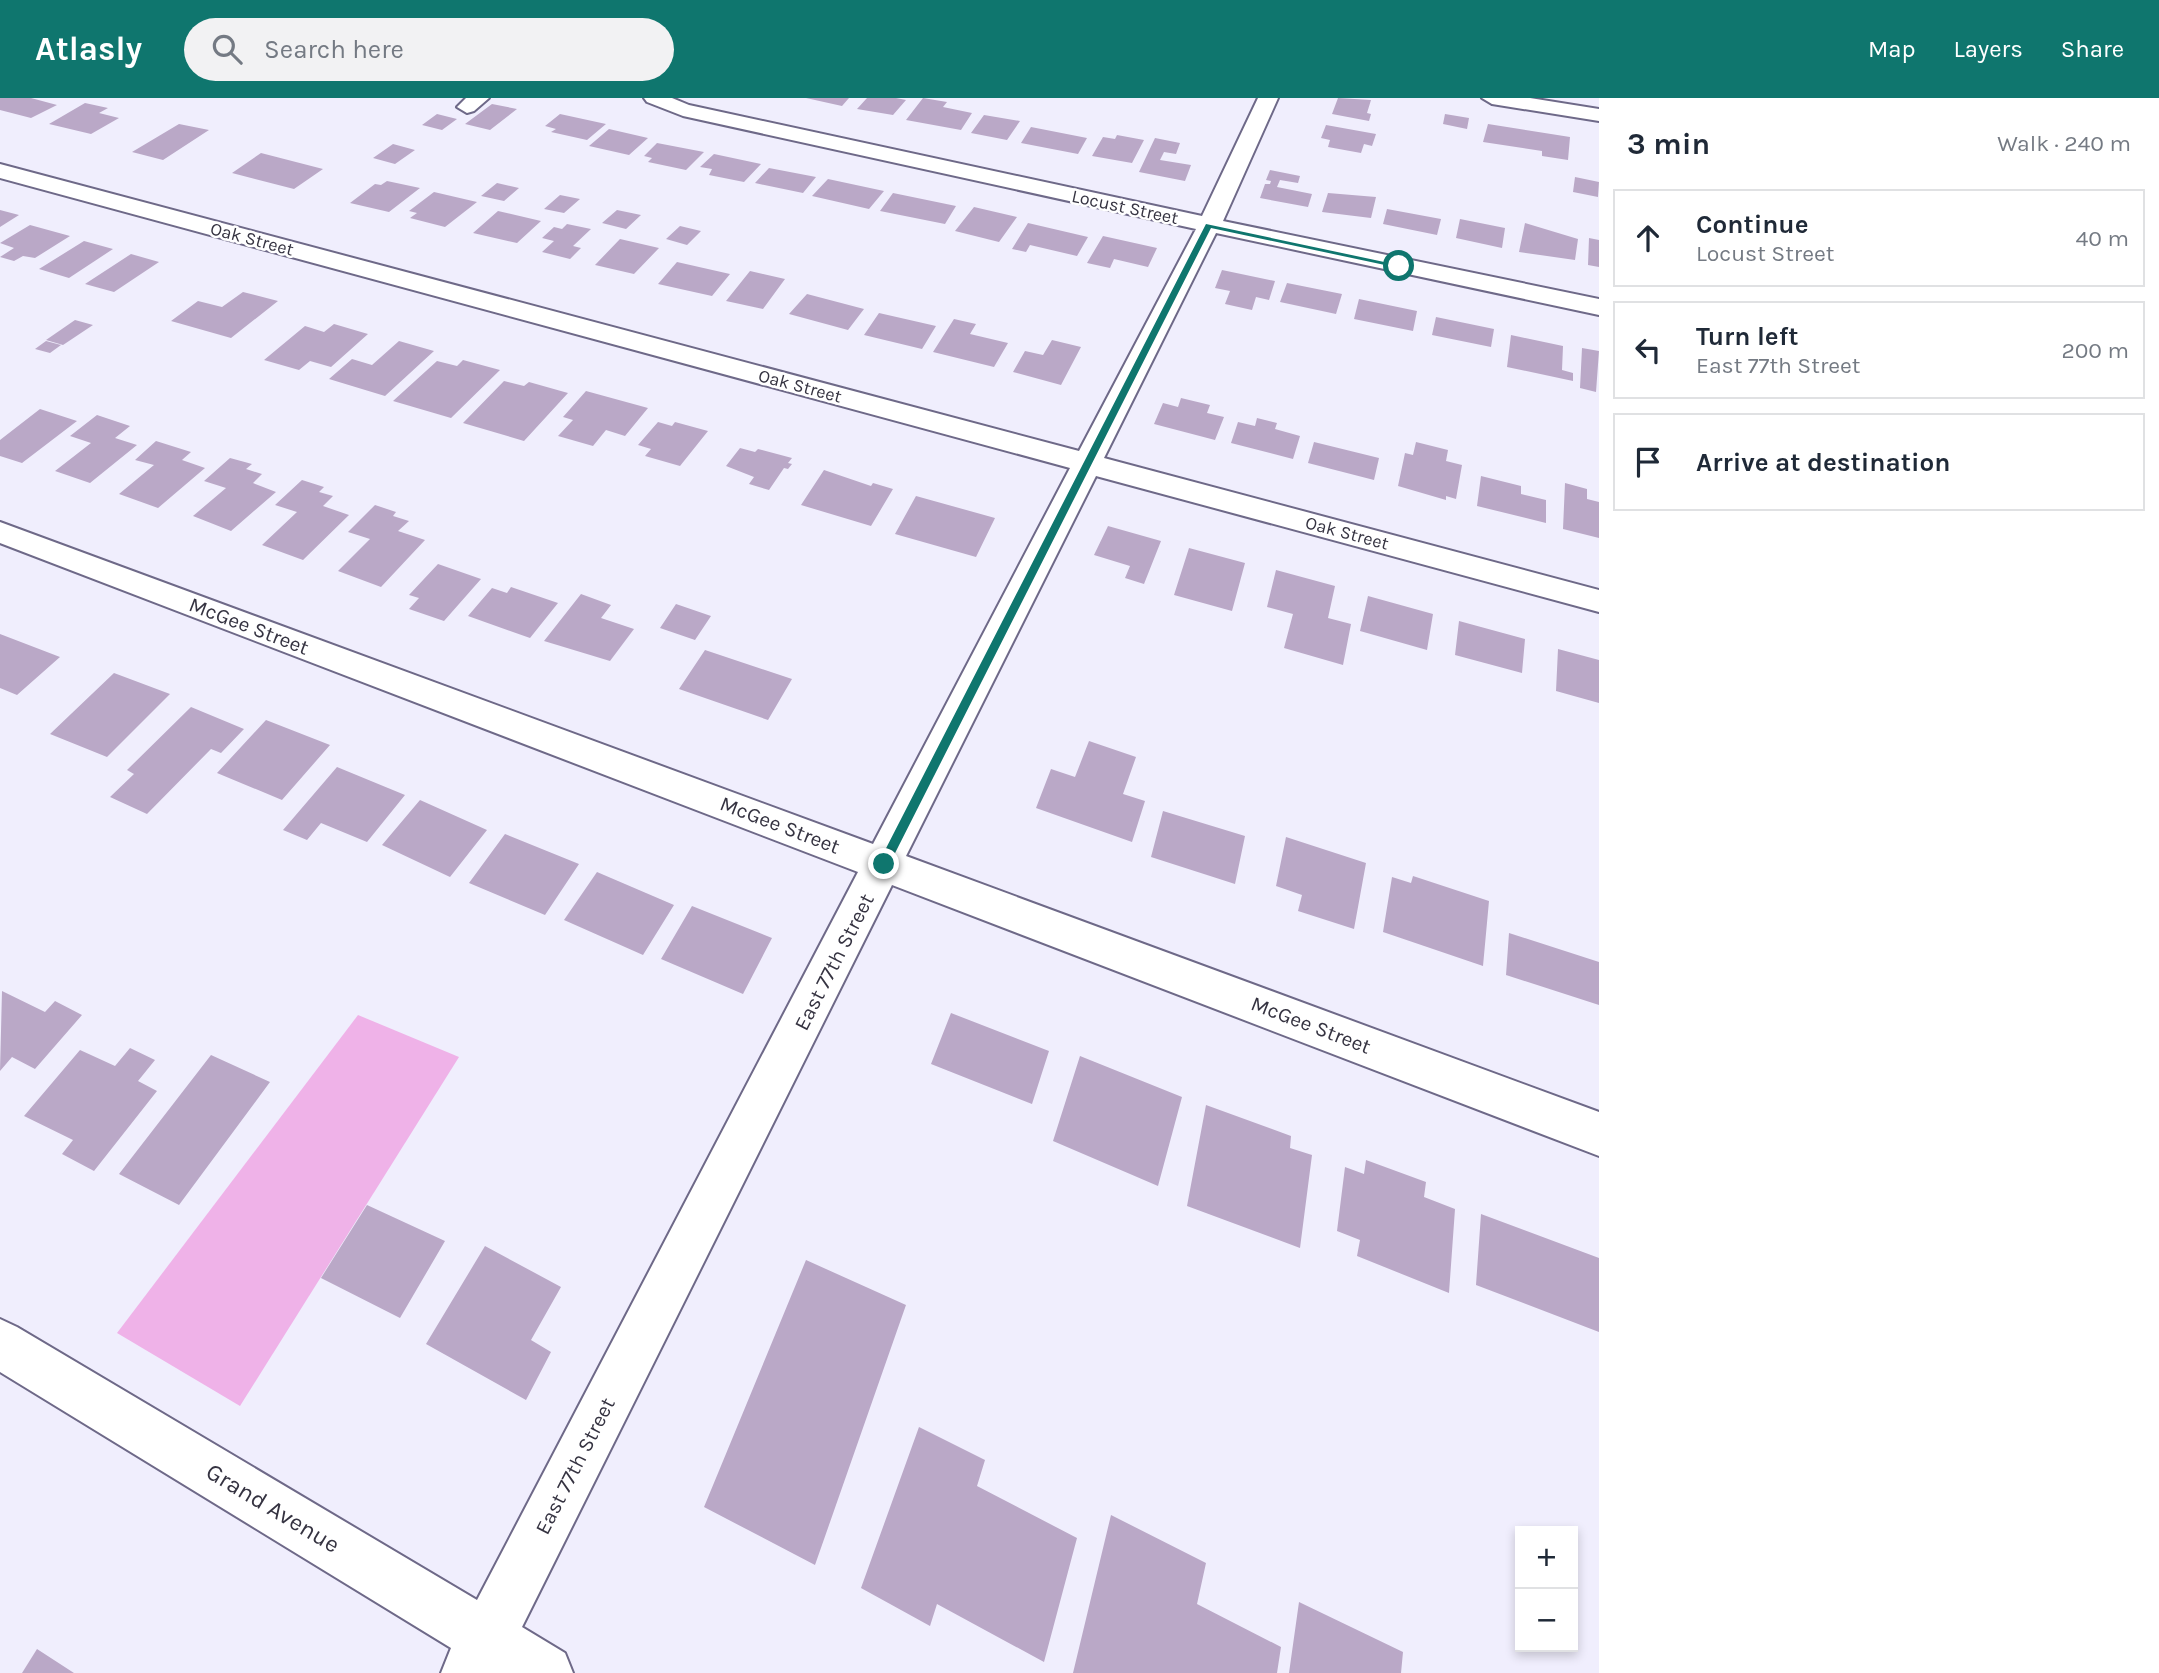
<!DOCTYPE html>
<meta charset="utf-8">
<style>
:root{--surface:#fff;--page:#f2f2f3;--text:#1f2937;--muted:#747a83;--line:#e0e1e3;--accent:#0f766e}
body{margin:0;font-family:Karla,sans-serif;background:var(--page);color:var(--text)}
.controls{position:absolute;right:21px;bottom:21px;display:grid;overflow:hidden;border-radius:0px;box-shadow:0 4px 10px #0003}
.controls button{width:63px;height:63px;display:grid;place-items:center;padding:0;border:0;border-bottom:2px solid var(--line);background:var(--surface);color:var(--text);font:35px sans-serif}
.stop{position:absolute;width:21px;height:21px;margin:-16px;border:5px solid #0f766e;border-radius:50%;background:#fff}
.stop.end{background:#0f766e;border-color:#fff;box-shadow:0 2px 7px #0008}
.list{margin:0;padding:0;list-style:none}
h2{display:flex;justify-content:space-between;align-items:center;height:91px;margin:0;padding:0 28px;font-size:30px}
h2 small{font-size:23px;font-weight:400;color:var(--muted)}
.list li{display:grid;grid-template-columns:46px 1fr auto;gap:21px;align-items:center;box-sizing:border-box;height:98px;margin:0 14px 14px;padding:0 14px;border:2px solid var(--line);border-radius:0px}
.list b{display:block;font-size:26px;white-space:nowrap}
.list p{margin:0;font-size:23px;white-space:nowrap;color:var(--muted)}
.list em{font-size:23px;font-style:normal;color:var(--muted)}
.icon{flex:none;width:38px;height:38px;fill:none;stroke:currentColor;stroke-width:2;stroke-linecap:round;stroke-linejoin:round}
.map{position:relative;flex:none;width:1599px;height:1575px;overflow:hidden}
header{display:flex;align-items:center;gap:42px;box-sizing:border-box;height:98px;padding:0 35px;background:var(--accent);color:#fff}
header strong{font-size:33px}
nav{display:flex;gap:38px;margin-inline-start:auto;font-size:24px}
.search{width:490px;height:63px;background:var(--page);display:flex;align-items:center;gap:18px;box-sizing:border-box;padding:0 24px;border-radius:38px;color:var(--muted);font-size:26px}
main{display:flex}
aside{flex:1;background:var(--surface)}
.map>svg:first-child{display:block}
.green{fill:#efb2e8}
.building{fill:#baa8c7}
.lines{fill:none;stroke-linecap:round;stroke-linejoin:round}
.minor-casing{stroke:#6e6988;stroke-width:4}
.minor{fill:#fff;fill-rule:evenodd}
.route{fill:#0f766e}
.labels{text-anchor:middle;stroke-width:5;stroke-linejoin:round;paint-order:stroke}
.far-street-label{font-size:18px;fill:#353341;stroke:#fff}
.street-label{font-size:21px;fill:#353341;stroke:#fff}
.near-street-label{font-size:24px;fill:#353341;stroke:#fff}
</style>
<header>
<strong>Atlasly</strong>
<div class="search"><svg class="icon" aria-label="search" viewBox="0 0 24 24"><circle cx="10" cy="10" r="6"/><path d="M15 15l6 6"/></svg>Search here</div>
<nav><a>Map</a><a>Layers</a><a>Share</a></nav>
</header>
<main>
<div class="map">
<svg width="1599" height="1575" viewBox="0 0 1599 1575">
<rect width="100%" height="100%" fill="#f0eefd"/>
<!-- green -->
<path class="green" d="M 358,917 L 459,959 L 240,1308 L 117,1235 Z"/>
<!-- building -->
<path class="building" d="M 0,0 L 31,0 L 57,7 L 31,20 L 0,12 Z
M 806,0 L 849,0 L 842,8 Z
M 867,0 L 896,0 L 906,2 L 893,17 L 857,11 Z
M 923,0 L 947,4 L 943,9 L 972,15 L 961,32 L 906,22 Z
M 1338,0 L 1371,2 L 1367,15 L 1371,16 L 1369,23 L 1332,16 Z
M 85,5 L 108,10 L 99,15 L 119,20 L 91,36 L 49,26 Z
M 492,6 L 517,11 L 490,32 L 465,26 Z
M 437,16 L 457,21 L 442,32 L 422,27 Z
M 560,16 L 606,26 L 587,42 L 551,34 L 556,31 L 545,28 Z
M 1445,16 L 1469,20 L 1467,31 L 1443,26 Z
M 984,17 L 1020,23 L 1007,42 L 971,35 Z
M 179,26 L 209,32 L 163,62 L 132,54 Z
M 1488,26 L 1570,39 L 1568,62 L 1542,58 L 1542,53 L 1483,44 Z
M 1326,27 L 1376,36 L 1372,48 L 1364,46 L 1361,55 L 1328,49 L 1330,42 L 1321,40 Z
M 1031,29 L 1087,40 L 1078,56 L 1021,45 Z
M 609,31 L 648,40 L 629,57 L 589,48 Z
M 1117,37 L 1144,42 L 1132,65 L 1092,58 L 1103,39 L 1115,41 Z
M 1155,40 L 1180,45 L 1176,56 L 1164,54 L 1160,62 L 1191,67 L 1185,83 L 1139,74 Z
M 657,45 L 704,54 L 686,72 L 648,64 L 652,60 L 644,58 Z
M 393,46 L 415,52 L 395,66 L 373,60 Z
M 261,55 L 323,71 L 294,91 L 232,75 Z
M 714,56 L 761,66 L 744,84 L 709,77 L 712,71 L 700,69 Z
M 769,70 L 816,79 L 803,95 L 755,85 Z
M 1270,72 L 1300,78 L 1298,85 L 1280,82 L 1277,89 L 1312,96 L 1308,109 L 1260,100 L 1265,86 L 1270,86 L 1271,83 L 1266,82 Z
M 1575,79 L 1599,84 L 1598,99 L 1573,94 Z
M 828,81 L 884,93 L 869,111 L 812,98 Z
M 387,83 L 420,90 L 389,114 L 350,105 L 375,86 L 381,87 Z
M 497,85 L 519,90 L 504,103 L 481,98 Z
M 434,94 L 477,104 L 445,129 L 410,120 L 417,115 L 409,113 Z
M 893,95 L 956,108 L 945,126 L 880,113 Z
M 1328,95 L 1376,99 L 1371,120 L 1322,114 Z
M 560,97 L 580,101 L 564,115 L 544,111 Z
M 974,109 L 1017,119 L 999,144 L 955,133 Z
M 1387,111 L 1441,121 L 1437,137 L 1383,126 Z
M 0,112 L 19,117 L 0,129 Z
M 617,112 L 641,117 L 626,131 L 602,125 Z
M 498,113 L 541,123 L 517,145 L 473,135 Z
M 1460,121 L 1505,130 L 1502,150 L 1456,140 Z
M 1028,125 L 1088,139 L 1077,158 L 1030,147 L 1026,154 L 1012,151 Z
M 1525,125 L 1578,141 L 1575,162 L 1519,154 Z
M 567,126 L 591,131 L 573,148 L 581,150 L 570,161 L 542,154 L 554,143 L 542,140 L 554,129 L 562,131 Z
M 30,127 L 70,138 L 35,160 L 23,158 L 14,163 L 0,159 L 14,150 L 0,145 Z
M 680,128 L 701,133 L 687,147 L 666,141 Z
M 1103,138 L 1157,150 L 1148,169 L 1114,161 L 1110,170 L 1087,165 Z
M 1589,140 L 1599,142 L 1599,169 L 1588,167 Z
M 620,141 L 659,150 L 634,176 L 595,167 Z
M 84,143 L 113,151 L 69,180 L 39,171 Z
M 131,156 L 159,164 L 114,194 L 85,186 Z
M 677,164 L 730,176 L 712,198 L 658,186 Z
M 1222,172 L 1275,183 L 1269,202 L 1256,199 L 1252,212 L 1225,206 L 1230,193 L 1215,190 Z
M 750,173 L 785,181 L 763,211 L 726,203 Z
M 1287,185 L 1342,196 L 1336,216 L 1280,204 Z
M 243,194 L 278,203 L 231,240 L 171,223 L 198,203 L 222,209 Z
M 807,196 L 864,211 L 848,232 L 789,216 Z
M 1359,201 L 1417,213 L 1413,233 L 1354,221 Z
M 879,215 L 936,228 L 922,251 L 864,237 Z
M 1436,219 L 1494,231 L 1491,249 L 1432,237 Z
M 954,221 L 976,226 L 970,236 L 1008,245 L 994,269 L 933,254 Z
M 75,222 L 93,227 L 63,247 L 46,242 Z
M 334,226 L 368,236 L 331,269 L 310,263 L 299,272 L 264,262 L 305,228 L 324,234 Z
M 1511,237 L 1563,248 L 1562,272 L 1573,275 L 1573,283 L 1507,269 Z
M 1052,242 L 1081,249 L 1061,287 L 1013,274 L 1025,253 L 1043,257 Z
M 46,243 L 61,247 L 50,255 L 35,251 Z
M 399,243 L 434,253 L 385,298 L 329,281 L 352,261 L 372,267 Z
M 1582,250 L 1599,253 L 1596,294 L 1580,290 Z
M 463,262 L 500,272 L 451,320 L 393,303 L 437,263 L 457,268 Z
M 504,283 L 524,288 L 529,284 L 568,295 L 524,343 L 463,325 Z
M 586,293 L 648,310 L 625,338 L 606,332 L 593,348 L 558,338 L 573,322 L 563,319 Z
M 1181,300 L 1210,307 L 1207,315 L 1224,319 L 1215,342 L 1154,326 L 1163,305 L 1178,309 Z
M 40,311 L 77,323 L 22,365 L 0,358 L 0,342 Z
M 97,317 L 130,328 L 115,340 L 137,347 L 90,385 L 55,373 L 91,345 L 70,338 Z
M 1257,320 L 1277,325 L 1275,331 L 1300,338 L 1293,361 L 1231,345 L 1238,324 L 1255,328 Z
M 658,324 L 672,328 L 675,324 L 708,333 L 680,368 L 645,358 L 651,351 L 638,347 Z
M 156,343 L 191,354 L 182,362 L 205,370 L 158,410 L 119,396 L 154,367 L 135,362 Z
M 1314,344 L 1379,360 L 1374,382 L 1308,365 Z
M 1416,344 L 1448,352 L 1446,363 L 1462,367 L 1456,401 L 1446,398 L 1446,402 L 1398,388 L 1405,355 L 1413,357 Z
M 740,350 L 755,354 L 758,351 L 792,360 L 788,365 L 792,366 L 788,371 L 784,370 L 769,392 L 749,386 L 754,379 L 726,368 Z
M 230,360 L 252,366 L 246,371 L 262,376 L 253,385 L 276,394 L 231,433 L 193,418 L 226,390 L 204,383 Z
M 824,372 L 871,388 L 873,385 L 893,391 L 871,428 L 801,407 Z
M 1481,378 L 1521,388 L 1521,396 L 1546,402 L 1546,425 L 1477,408 Z
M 302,382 L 324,389 L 319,394 L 333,398 L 323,408 L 349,417 L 303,462 L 262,447 L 297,414 L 275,407 Z
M 1565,385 L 1587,391 L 1587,401 L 1599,404 L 1599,440 L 1563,431 Z
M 916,398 L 995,420 L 976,459 L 895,436 Z
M 375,407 L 396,414 L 393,418 L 409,423 L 398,433 L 425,442 L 381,489 L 338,473 L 370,441 L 348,434 Z
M 1108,428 L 1161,443 L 1144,486 L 1125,480 L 1130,468 L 1094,457 Z
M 1189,450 L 1245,465 L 1232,513 L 1174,497 Z
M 438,466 L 481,481 L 444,523 L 409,511 L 419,500 L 409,497 Z
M 1276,472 L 1335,488 L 1328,520 L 1351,526 L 1343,567 L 1284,550 L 1293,516 L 1267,509 Z
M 511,489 L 558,505 L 530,540 L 468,518 L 492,490 L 507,495 Z
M 581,496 L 611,507 L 601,520 L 634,531 L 610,563 L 544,543 Z
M 1368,498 L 1433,516 L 1427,552 L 1360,533 Z
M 676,506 L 711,518 L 695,542 L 660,530 Z
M 1459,523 L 1525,541 L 1522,575 L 1455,557 Z
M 0,536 L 60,559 L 17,597 L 0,590 Z
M 1558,551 L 1599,562 L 1599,605 L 1556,593 Z
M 705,552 L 792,581 L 768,622 L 679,591 Z
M 114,575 L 170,596 L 107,659 L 50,636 Z
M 191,609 L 244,631 L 221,655 L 211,651 L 147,716 L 110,699 L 134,676 L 127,672 Z
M 266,622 L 330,647 L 282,702 L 217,675 Z
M 1089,643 L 1136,659 L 1123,696 L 1145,703 L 1132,744 L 1036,710 L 1051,671 L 1075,679 Z
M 337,669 L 405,697 L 367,744 L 321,725 L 307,742 L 283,732 Z
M 420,702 L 487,732 L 450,779 L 382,747 Z
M 1163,713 L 1245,738 L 1235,786 L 1151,759 Z
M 505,736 L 579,766 L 545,817 L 469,785 Z
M 1286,739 L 1366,765 L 1354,831 L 1298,813 L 1302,797 L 1276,788 Z
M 597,774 L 674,807 L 643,857 L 564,822 Z
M 1413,778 L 1489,803 L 1483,868 L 1383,834 L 1392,779 L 1411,785 Z
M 692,808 L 772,840 L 743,896 L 661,861 Z
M 1509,835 L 1599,864 L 1599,907 L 1506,877 Z
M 2,893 L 45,914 L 55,903 L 82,917 L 35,971 L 12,959 L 0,973 Z
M 951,915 L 1049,953 L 1032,1006 L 931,966 Z
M 130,950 L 155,962 L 138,983 L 157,993 L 94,1073 L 62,1056 L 73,1042 L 24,1018 L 80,952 L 115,968 Z
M 211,957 L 270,984 L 179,1107 L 119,1076 Z
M 1080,958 L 1182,999 L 1158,1088 L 1053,1043 Z
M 1206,1007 L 1291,1038 L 1290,1050 L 1312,1057 L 1300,1150 L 1187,1108 Z
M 1366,1062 L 1426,1084 L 1424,1099 L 1455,1111 L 1449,1195 L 1357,1158 L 1360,1142 L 1337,1133 L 1345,1069 L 1364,1076 Z
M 367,1107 L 445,1143 L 400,1220 L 321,1180 Z
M 1481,1116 L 1599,1160 L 1599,1234 L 1476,1187 Z
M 485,1148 L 561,1189 L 531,1242 L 551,1254 L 526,1302 L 426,1246 Z
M 806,1162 L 906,1207 L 815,1467 L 704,1409 Z
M 919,1329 L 985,1362 L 977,1388 L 1077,1440 L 1044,1564 L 937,1506 L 930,1528 L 861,1490 Z
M 1111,1417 L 1206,1465 L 1197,1506 L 1281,1549 L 1277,1575 L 1073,1575 Z
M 1299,1504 L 1403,1554 L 1401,1575 L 1289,1575 Z
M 37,1551 L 74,1575 L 22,1575 Z"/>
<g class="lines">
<defs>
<path id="minor" d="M 466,0 L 489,0 L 474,13 L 467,15 L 457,9 Z
M 644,0 L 672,0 L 689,7 L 1202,118 L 1258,0 L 1278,0 L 1223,123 L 1599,201 L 1599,217 L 1216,135 L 1104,360 L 1599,492 L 1599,514 L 1096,378 L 906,758 L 1599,1014 L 1599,1058 L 892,787 L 522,1529 L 565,1555 L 573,1575 L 441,1575 L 451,1550 L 0,1274 L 0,1221 L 17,1229 L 477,1502 L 858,774 L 0,445 L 0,424 L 873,746 L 1070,370 L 0,80 L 0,66 L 1079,353 L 1196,131 L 683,18 L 647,4 Z
M 1482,0 L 1530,0 L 1599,11 L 1599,23 L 1492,6 Z"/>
</defs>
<!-- minor casing -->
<use href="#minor" class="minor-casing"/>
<!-- minor -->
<use href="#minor" class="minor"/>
</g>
<!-- route -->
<path class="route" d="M 1206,126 L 1403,168 L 1399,170 L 1211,130 L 888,769 L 880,769 L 880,762 Z"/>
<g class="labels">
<!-- far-street labels -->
<g class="far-street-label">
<text transform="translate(1125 109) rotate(12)" y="6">Locust Street</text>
<text transform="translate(252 141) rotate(15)" y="6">Oak Street</text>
<text transform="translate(800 288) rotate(15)" y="6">Oak Street</text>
<text transform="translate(1347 435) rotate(15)" y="6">Oak Street</text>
</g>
<!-- street labels -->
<g class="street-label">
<text transform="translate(249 528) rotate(21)" y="7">McGee Street</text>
<text transform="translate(780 727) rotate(21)" y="7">McGee Street</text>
<text transform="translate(834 864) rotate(-63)" y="7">East 77th Street</text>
<text transform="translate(1311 927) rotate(21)" y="7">McGee Street</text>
<text transform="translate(575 1368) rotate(-63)" y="7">East 77th Street</text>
</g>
<!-- near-street labels -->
<g class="near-street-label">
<text transform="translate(273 1410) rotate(31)" y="8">Grand Avenue</text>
</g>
</g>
</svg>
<div class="controls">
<button>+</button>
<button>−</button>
</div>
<div class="stop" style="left:1399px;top:168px"></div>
<div class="stop end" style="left:884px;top:766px"></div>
</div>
<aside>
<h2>3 min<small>Walk · 240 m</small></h2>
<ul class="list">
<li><svg class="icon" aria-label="ahead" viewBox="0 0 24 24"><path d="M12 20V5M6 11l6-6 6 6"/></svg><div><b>Continue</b><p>Locust Street</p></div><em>40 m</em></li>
<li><svg class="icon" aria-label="left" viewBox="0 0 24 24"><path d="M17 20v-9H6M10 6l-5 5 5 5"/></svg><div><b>Turn left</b><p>East 77th Street</p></div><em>200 m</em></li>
<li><svg class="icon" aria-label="arrive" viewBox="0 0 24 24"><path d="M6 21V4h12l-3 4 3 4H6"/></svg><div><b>Arrive at destination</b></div></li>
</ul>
</aside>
</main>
